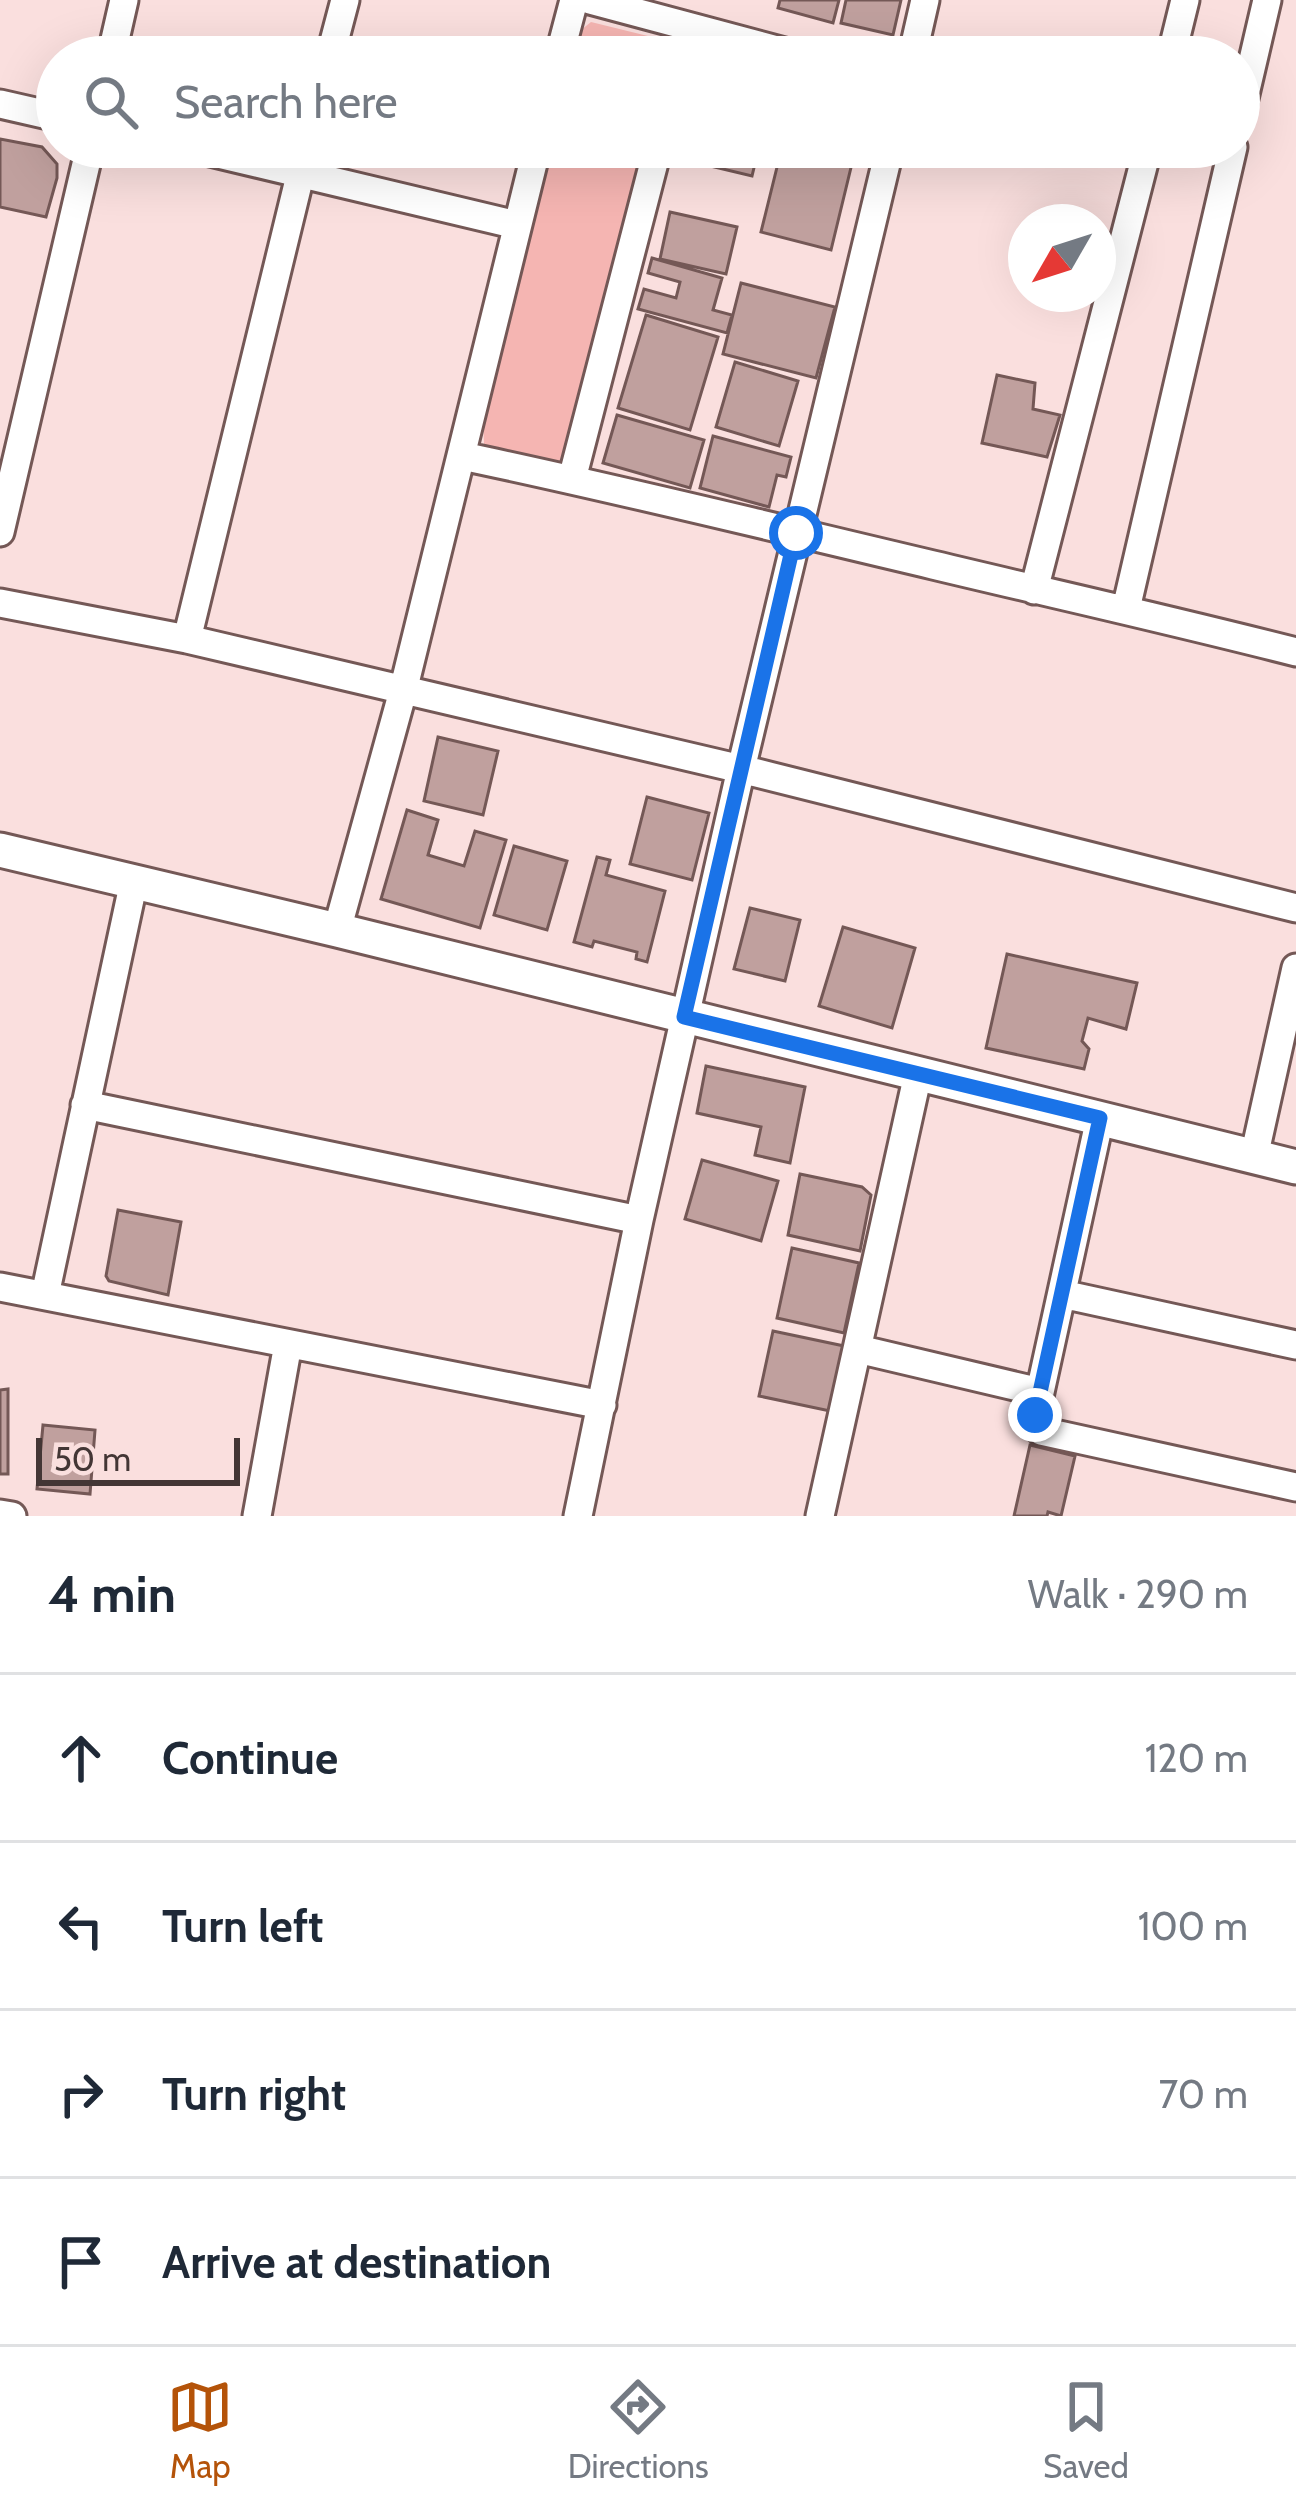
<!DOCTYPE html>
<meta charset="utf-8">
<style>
:root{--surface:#fff;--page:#f2f2f3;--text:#1f2937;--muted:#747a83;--line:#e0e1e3;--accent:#b45309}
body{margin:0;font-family:Cabin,sans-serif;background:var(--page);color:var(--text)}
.compass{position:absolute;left:1008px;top:204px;width:108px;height:108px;border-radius:50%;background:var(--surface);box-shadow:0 12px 48px #0002;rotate:231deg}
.scale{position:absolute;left:36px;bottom:30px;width:204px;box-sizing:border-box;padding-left:12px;border:6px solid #433635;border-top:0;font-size:33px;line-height:42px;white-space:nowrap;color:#433635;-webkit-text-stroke:9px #fadfde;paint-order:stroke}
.stop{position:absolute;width:36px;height:36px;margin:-27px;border:9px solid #1a73e8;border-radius:50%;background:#fff}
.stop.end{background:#1a73e8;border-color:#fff;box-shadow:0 3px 12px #0008}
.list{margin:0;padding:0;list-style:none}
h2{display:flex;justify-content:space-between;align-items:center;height:156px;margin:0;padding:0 48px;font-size:51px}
h2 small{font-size:39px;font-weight:400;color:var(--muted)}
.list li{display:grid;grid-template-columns:78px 1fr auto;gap:36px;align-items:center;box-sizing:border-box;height:168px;padding:0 48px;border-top:3px solid var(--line)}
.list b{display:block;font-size:45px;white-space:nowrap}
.list em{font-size:39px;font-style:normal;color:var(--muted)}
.icon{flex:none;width:66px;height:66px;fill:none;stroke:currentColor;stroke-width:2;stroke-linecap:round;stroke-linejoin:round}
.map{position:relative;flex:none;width:1296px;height:1516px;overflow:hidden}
.search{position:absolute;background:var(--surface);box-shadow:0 12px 48px #0002;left:36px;right:36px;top:36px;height:132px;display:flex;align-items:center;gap:30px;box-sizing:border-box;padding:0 42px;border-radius:66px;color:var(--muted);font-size:45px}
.sheet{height:828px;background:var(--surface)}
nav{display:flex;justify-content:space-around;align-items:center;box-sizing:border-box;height:168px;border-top:3px solid var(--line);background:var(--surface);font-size:33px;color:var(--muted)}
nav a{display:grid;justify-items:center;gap:6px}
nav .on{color:var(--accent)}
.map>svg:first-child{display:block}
.green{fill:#f5b5b2}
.building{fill:#c0a09e;stroke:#745856;stroke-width:3}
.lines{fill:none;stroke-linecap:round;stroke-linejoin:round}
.minor-casing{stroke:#745856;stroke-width:33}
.tertiary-casing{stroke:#745856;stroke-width:39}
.minor{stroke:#fff;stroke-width:27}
.tertiary{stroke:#fff;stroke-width:33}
.route{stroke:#1a73e8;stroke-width:15}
</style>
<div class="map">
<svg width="1296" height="1516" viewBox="0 0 1296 1516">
<rect width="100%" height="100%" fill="#fadfde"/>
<!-- green -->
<path class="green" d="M 591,22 L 656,38 L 665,57 L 571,57 L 576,34 Z
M 549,147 L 645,147 L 569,463 L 557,470 L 496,457 L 484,444 L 483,417 Z"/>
<!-- building -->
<path class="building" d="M 780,0 L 839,0 L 833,23 L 778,8 Z
M 846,0 L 901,0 L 893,35 L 841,23 Z
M 0,139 L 42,147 L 57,164 L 57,178 L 46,217 L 0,207 Z
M 679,147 L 759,147 L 752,176 L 677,158 Z
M 782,147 L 825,147 L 854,155 L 831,250 L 761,232 Z
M 670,212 L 737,227 L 726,274 L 660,259 Z
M 652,258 L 722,278 L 713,310 L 732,315 L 727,333 L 638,309 L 644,289 L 676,298 L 680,282 L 648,273 Z
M 741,283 L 835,307 L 816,378 L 723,354 Z
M 646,315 L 718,337 L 690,430 L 618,408 Z
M 735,362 L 798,381 L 779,446 L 716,427 Z
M 997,375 L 1035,383 L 1033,409 L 1060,415 L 1047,457 L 982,443 Z
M 617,415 L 704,440 L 690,488 L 603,463 Z
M 713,436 L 791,457 L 786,477 L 777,475 L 769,507 L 700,488 Z
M 438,737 L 498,751 L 483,815 L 424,801 Z
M 647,797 L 709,813 L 692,880 L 630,864 Z
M 407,810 L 438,820 L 428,855 L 464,866 L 475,831 L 506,840 L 480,928 L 381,899 Z
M 514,846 L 567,861 L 547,930 L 494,915 Z
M 597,857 L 610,860 L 606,875 L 665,891 L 647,962 L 636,959 L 637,952 L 594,941 L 592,947 L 574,942 Z
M 750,908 L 800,920 L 785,981 L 734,969 Z
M 843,927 L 915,948 L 892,1028 L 819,1006 Z
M 1007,954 L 1137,983 L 1126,1029 L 1088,1018 L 1082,1041 L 1089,1049 L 1084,1069 L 986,1048 Z
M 706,1066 L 805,1087 L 790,1163 L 755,1155 L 761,1127 L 697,1113 Z
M 702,1160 L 778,1181 L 761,1241 L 685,1219 Z
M 800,1174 L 862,1187 L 871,1195 L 860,1251 L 788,1235 Z
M 118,1210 L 181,1222 L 168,1295 L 109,1281 L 106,1276 Z
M 792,1248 L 859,1263 L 844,1333 L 777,1318 Z
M 773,1331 L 844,1346 L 830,1411 L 759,1396 Z
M 8,1389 L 8,1474 L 0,1474 L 0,1390 Z
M 43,1425 L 95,1430 L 90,1494 L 37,1489 Z
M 1030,1445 L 1075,1456 L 1061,1516 L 1048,1512 L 1047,1516 L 1014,1516 Z"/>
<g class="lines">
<defs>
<path id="minor" d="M 590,0 L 803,57
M 111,57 L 124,0
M 330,57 L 345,0
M 559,57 L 574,0
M 681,57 L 689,27
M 912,57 L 925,0
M 1171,57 L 1185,0
M 0,104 L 57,117
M 1239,120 L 1267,0
M 189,147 L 517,225
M 462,456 C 620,489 776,528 933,565 C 1054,594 1175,621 1296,652
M 572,479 L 658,147
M 0,532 L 90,147
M 1034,590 L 1148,147
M 0,603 L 187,639 L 741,769 L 1296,908
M 1126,609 L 1233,147
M 187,639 L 307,147
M 337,930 L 403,691 L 537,147
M 85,1105 L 639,1220
M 1100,1118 L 1035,1415 L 1041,1431 L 1296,1487
M 1254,1157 L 1296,968
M 0,1287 L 602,1405
M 1062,1294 L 1296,1345
M 45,1295 L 134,881
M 858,1349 L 1040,1392
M 0,1514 L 12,1516
M 257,1516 L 288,1344
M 578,1516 L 639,1220 L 741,769 L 890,147
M 820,1516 L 918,1074"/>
<path id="tertiary" d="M 0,850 L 337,930 L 1296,1167"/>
</defs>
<!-- minor casing -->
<use href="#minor" class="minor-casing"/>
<!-- tertiary casing -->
<use href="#tertiary" class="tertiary-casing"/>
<!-- minor -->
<use href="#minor" class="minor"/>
<!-- tertiary -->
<use href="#tertiary" class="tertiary"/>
</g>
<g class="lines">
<!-- route -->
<path class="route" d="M 796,533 L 684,1017 L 1100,1118 L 1035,1415"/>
</g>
</svg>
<svg class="compass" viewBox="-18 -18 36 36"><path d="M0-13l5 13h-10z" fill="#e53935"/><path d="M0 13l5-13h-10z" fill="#747a83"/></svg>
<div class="scale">50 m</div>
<div class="stop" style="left:796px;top:533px"></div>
<div class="stop end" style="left:1035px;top:1415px"></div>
<div class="search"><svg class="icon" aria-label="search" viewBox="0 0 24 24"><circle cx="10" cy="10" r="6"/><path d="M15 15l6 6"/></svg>Search here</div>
</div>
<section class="sheet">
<h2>4 min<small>Walk · 290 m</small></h2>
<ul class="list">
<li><svg class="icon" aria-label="ahead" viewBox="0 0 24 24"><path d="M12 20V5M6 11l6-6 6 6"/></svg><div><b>Continue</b></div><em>120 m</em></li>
<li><svg class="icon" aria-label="left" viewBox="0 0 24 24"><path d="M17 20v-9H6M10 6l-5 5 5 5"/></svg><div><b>Turn left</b></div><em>100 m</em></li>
<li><svg class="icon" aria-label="right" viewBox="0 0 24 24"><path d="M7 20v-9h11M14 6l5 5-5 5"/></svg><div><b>Turn right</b></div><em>70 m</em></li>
<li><svg class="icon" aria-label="arrive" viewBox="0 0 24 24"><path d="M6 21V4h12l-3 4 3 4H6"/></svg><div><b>Arrive at destination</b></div></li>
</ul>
</section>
<nav>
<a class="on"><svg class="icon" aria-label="map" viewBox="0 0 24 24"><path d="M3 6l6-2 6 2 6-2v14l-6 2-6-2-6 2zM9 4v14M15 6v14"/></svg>Map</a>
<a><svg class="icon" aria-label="directions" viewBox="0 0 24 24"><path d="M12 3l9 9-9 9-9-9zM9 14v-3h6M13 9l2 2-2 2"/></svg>Directions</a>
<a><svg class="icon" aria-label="saved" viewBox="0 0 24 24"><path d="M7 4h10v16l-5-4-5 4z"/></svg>Saved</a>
</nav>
